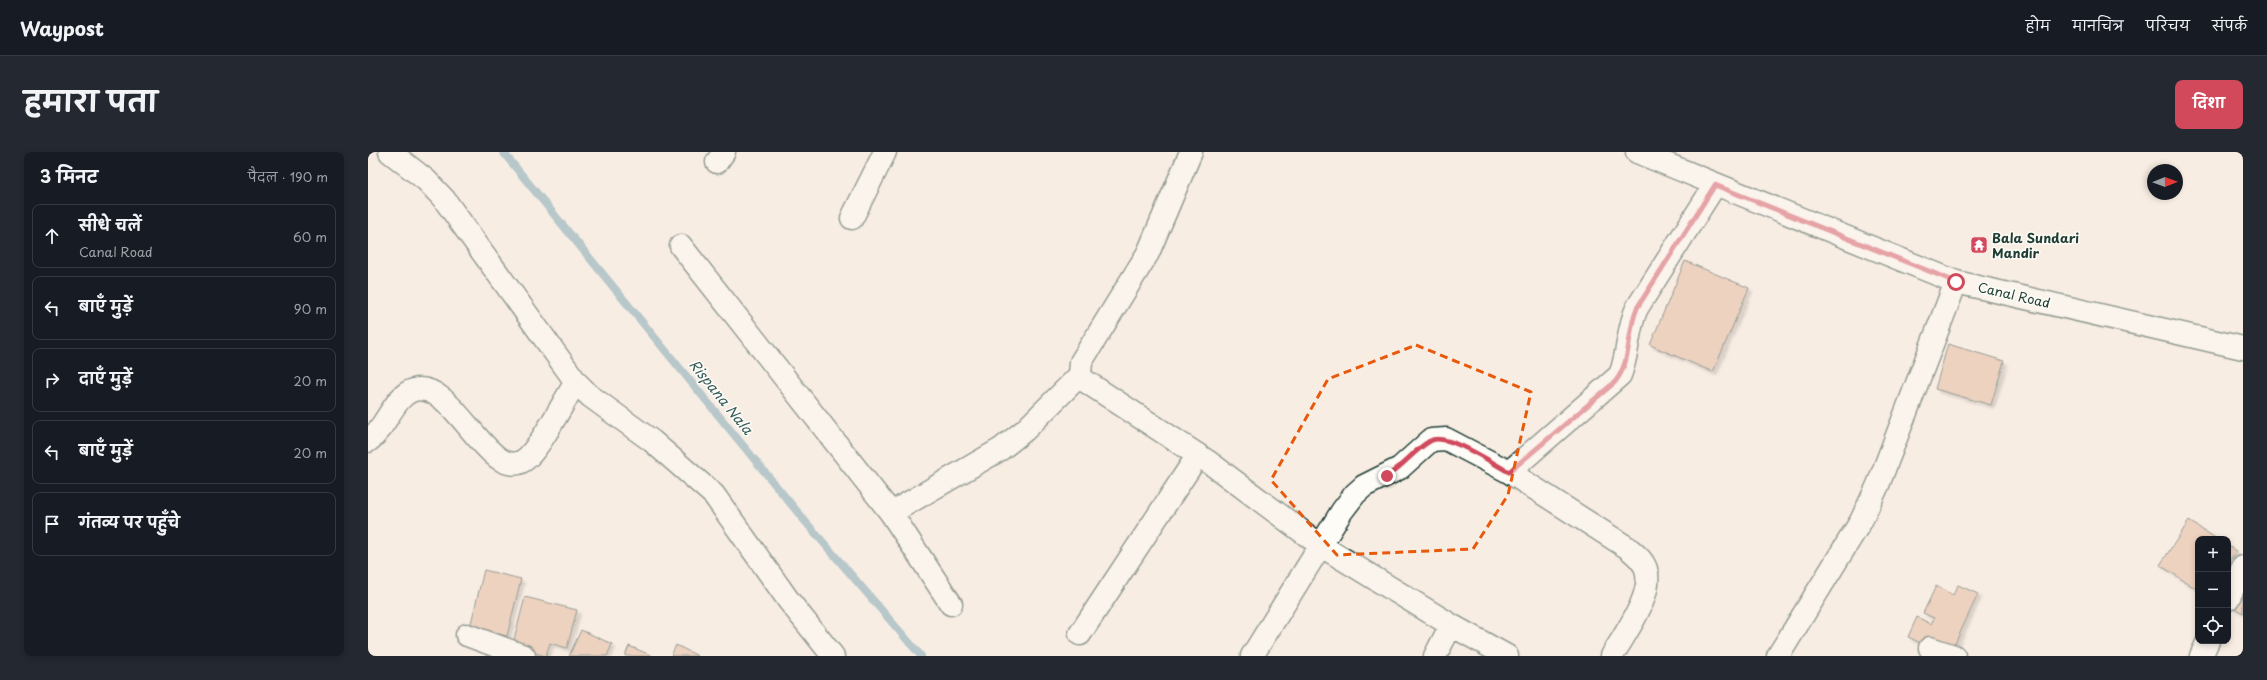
<!DOCTYPE html>
<html lang="hi">
<meta charset="utf-8">
<style>
:root{--surface:#171b24;--page:#242831;--text:#f1f3f6;--muted:#9ea1a6;--line:#363941;--accent:#d1495b}
body{margin:0;font-family:"Playpen Sans","Playpen Sans Deva",sans-serif;background:var(--page);color:var(--text)}
.controls{position:absolute;right:12px;bottom:12px;display:grid;overflow:hidden;border-radius:8px;box-shadow:0 2px 6px #0003}
.controls button{width:36px;height:36px;display:grid;place-items:center;padding:0;border:0;border-bottom:1px solid var(--line);background:var(--surface);color:var(--text);font:20px sans-serif}
.compass{position:absolute;left:1779px;top:12px;width:36px;height:36px;border-radius:50%;background:var(--surface);box-shadow:0 2px 6px #0003;rotate:89deg}
.stop{position:absolute;width:12px;height:12px;margin:-9px;border:3px solid #d1495b;border-radius:50%;background:#fff}
.stop.end{background:#d1495b;border-color:#fff;box-shadow:0 1px 4px #0008}
.list{margin:0;padding:0;list-style:none}
h2{display:flex;justify-content:space-between;align-items:center;height:52px;margin:0;padding:0 16px;font-size:17px}
h2 small{font-size:13px;font-weight:400;color:var(--muted)}
.list li{display:grid;grid-template-columns:26px 1fr auto;gap:12px;align-items:center;box-sizing:border-box;height:64px;margin:0 8px 8px;padding:0 8px;border:1px solid var(--line);border-radius:8px}
.list b{display:block;font-size:15px;white-space:nowrap}
.list p{margin:0;font-size:13px;white-space:nowrap;color:var(--muted)}
.list em{font-size:13px;font-style:normal;color:var(--muted)}
.icon{flex:none;width:22px;height:22px;fill:none;stroke:currentColor;stroke-width:2;stroke-linecap:round;stroke-linejoin:round}
.map{position:relative;flex:none;width:1875px;height:504px;overflow:hidden;border-radius:8px}
header{display:flex;align-items:center;gap:24px;box-sizing:border-box;height:56px;padding:0 20px;background:var(--surface);border-bottom:1px solid var(--line)}
header strong{font-size:19px}
nav{display:flex;gap:22px;margin-inline-start:auto;font-size:14px}
.intro{display:flex;align-items:center;justify-content:space-between;box-sizing:border-box;height:96px;padding:0 24px}
h1{margin:0;font-size:28px}
.button{padding:10px 18px;border-radius:8px;background:var(--accent);color:#fff;font-size:14px;font-weight:700}
main{display:flex;gap:24px;padding:0 24px}
aside{flex:1;background:var(--surface);border-radius:8px;box-shadow:0 2px 6px #0003}
.map>svg:first-child{display:block}
.lines{fill:none;stroke-linecap:round;stroke-linejoin:round}
.stream{stroke:#689aab;stroke-width:8}
.building{fill:#e2b194;stroke:#1f3d34;filter:url(#shadow)}
.street-casing{stroke:#1f3d34;stroke-width:25}
.secondary-casing{stroke:#1f3d34;stroke-width:25}
.street{stroke:#fdfcf7;stroke-width:22}
.secondary{stroke:#fdfcf7;stroke-width:22}
.route{stroke:#d1495b;stroke-width:5}
.marked{fill:none;stroke:#e8590c;stroke-width:3;stroke-dasharray:8 5;stroke-linejoin:round}
.labels{text-anchor:middle;stroke-width:3;stroke-linejoin:round;paint-order:stroke}
.poi-label{font-size:13px;font-weight:bold;fill:#1f3d34;stroke:#fdfcf7;text-anchor:start}
.street-label{font-size:13px;fill:#1f3d34;stroke:#fdfcf7}
.water-label{font-size:14px;font-style:italic;fill:#375c5c;stroke:#fdfcf7}
</style>
<header>
<strong>Waypost</strong>
<nav><a>होम</a><a>मानचित्र</a><a>परिचय</a><a>संपर्क</a></nav>
</header>
<div class="intro"><h1>हमारा पता</h1><a class="button">दिशा</a></div>
<main>
<aside>
<h2>3 मिनट<small>पैदल · 190 m</small></h2>
<ul class="list">
<li><svg class="icon" aria-label="ahead" viewBox="0 0 24 24"><path d="M12 20V5M6 11l6-6 6 6"/></svg><div><b>सीधे चलें</b><p>Canal Road</p></div><em>60 m</em></li>
<li><svg class="icon" aria-label="left" viewBox="0 0 24 24"><path d="M17 20v-9H6M10 6l-5 5 5 5"/></svg><div><b>बाएँ मुड़ें</b></div><em>90 m</em></li>
<li><svg class="icon" aria-label="right" viewBox="0 0 24 24"><path d="M7 20v-9h11M14 6l5 5-5 5"/></svg><div><b>दाएँ मुड़ें</b></div><em>20 m</em></li>
<li><svg class="icon" aria-label="left" viewBox="0 0 24 24"><path d="M17 20v-9H6M10 6l-5 5 5 5"/></svg><div><b>बाएँ मुड़ें</b></div><em>20 m</em></li>
<li><svg class="icon" aria-label="arrive" viewBox="0 0 24 24"><path d="M6 21V4h12l-3 4 3 4H6"/></svg><div><b>गंतव्य पर पहुँचे</b></div></li>
</ul>
</aside>
<div class="map">
<svg width="1875" height="504" viewBox="0 0 1875 504">
<defs>
<filter id="shadow"><feDropShadow dx="3.5" dy="3.5" stdDeviation="1" flood-color="#0004"/></filter>
</defs>
<rect width="100%" height="100%" fill="#f8ede3"/>
<filter id="ink" filterUnits="userSpaceOnUse"><feTurbulence type="fractalNoise" baseFrequency=".025" numOctaves="2"/><feDisplacementMap in="SourceGraphic" scale="8" xChannelSelector="R" yChannelSelector="G"/><feConvolveMatrix kernelMatrix="1 2 1 2 8 2 1 2 1" color-interpolation-filters="sRGB"/></filter>
<g filter="url(#ink)">
<g class="lines">
<!-- stream -->
<path class="stream" d="M 135,0 L 436,368 L 553,504"/>
</g>
<!-- building -->
<path class="building" d="M 1317,109 L 1381,136 L 1345,220 L 1282,193 Z
M 1580,192 L 1636,209 L 1623,253 L 1567,237 Z
M 1821,369 L 1849,387 L 1830,387 L 1830,438 L 1792,413 Z
M 1860,394 L 1868,399 L 1860,412 Z
M 116,418 L 153,427 L 139,484 L 102,475 Z
M 1875,428 L 1875,461 L 1861,453 Z
M 1590,433 L 1610,442 L 1585,496 L 1561,495 L 1540,485 L 1549,465 L 1563,472 L 1566,466 L 1555,461 L 1568,434 L 1585,443 Z
M 157,445 L 209,458 L 199,496 L 182,491 L 178,504 L 144,495 Z
M 213,478 L 244,492 L 239,504 L 201,504 Z
M 308,493 L 330,504 L 303,504 Z
M 261,494 L 285,504 L 257,504 Z"/>
<g class="lines">
<defs>
<path id="street" d="M 22,0 L 58,28 L 76,47 L 208,230 L 222,244 L 284,289 L 346,343 L 421,449 L 465,504
M 823,0 L 780,101 L 713,210 L 712,223 L 714,227 L 842,311 L 952,393 L 1083,473 L 1139,504
M 349,10 L 356,0
M 484,66 L 517,0
M 313,94 L 523,361 L 583,452
M 0,289 C 17,278 26,243 46,238 C 87,226 124,340 160,305 C 176,289 195,250 208,230
M 523,361 L 633,297 L 657,278 L 712,223
M 1860,447 L 1875,415
M 712,482 L 830,303
M 99,483 L 156,504
M 1562,496 L 1586,504
M 884,504 L 974,359 L 987,342 L 996,334 L 1032,316 L 1063,288 L 1078,287 L 1141,320
M 1067,504 L 1083,473
M 1244,504 C 1257,481 1286,443 1278,417 C 1275,408 1267,402 1260,396 L 1141,320 L 1252,223 C 1261,201 1259,177 1269,156 L 1347,33
M 1410,504 L 1493,369 L 1510,333 L 1588,130
M 1833,504 L 1840,489"/>
<path id="secondary" d="M 1269,0 L 1588,130 L 1875,196"/>
</defs>
<!-- street casing -->
<use href="#street" class="street-casing"/>
<!-- secondary casing -->
<use href="#secondary" class="secondary-casing"/>
<!-- street -->
<use href="#street" class="street"/>
<!-- secondary -->
<use href="#secondary" class="secondary"/>
</g>
</g>
<g class="lines" filter="url(#ink)">
<!-- route -->
<path class="route" d="M 1019,324 C 1035,314 1046,298 1062,289 C 1077,279 1126,312 1141,320 L 1247,230 C 1264,209 1259,179 1269,156 L 1347,33 L 1588,130"/>
</g>
<!-- marked area -->
<path d="M0 0H1875V504H0ZM 1048,193 L 1163,240 L 1140,343 L 1105,397 L 969,403 L 903,328 L 960,227 Z" fill="#f8ede3" fill-opacity=".55" fill-rule="evenodd"/>
<path class="marked" d="M 1048,193 L 1163,240 L 1140,343 L 1105,397 L 969,403 L 903,328 L 960,227 Z"/>
<!-- icons -->
<defs>
<symbol id="temple-square" viewBox="-11 -11 22 22"><rect x="-9" y="-9" width="18" height="18" rx="4" fill="#d1495b" stroke="#fdfcf7"/><path d="M0-6L5-2H3V0L6.5 2.5H4V6H1.5V3h-3V6H-4V2.5H-6.5L-3 0V-2H-5Z" fill="#fff"/></symbol>
</defs>
<g fill-rule="evenodd">
<use href="#temple-square" x="1601" y="83" width="20" height="20"/>
</g>
<g class="labels">
<!-- poi labels -->
<g class="poi-label">
<text x="1624" y="91">Bala Sundari<tspan x="1624" dy="15">Mandir</tspan></text>
</g>
<!-- street labels -->
<g class="street-label">
<text transform="translate(1646 143) rotate(13)" y="5">Canal Road</text>
</g>
<!-- water labels -->
<g class="water-label">
<text transform="translate(353 245) rotate(51)" y="5">Rispana Nala</text>
</g>
</g>
</svg>
<div class="controls">
<button>+</button>
<button>−</button>
<button><svg class="icon" aria-label="locate" viewBox="0 0 24 24"><circle cx="12" cy="12" r="6"/><path d="M12 2v4M12 18v4M2 12h4M18 12h4"/></svg></button>
</div>
<svg class="compass" viewBox="-18 -18 36 36"><path d="M0-13l5 13h-10z" fill="#e53935"/><path d="M0 13l5-13h-10z" fill="#9ea1a6"/></svg>
<div class="stop" style="left:1588px;top:130px"></div>
<div class="stop end" style="left:1019px;top:324px"></div>
</div>
</main>
